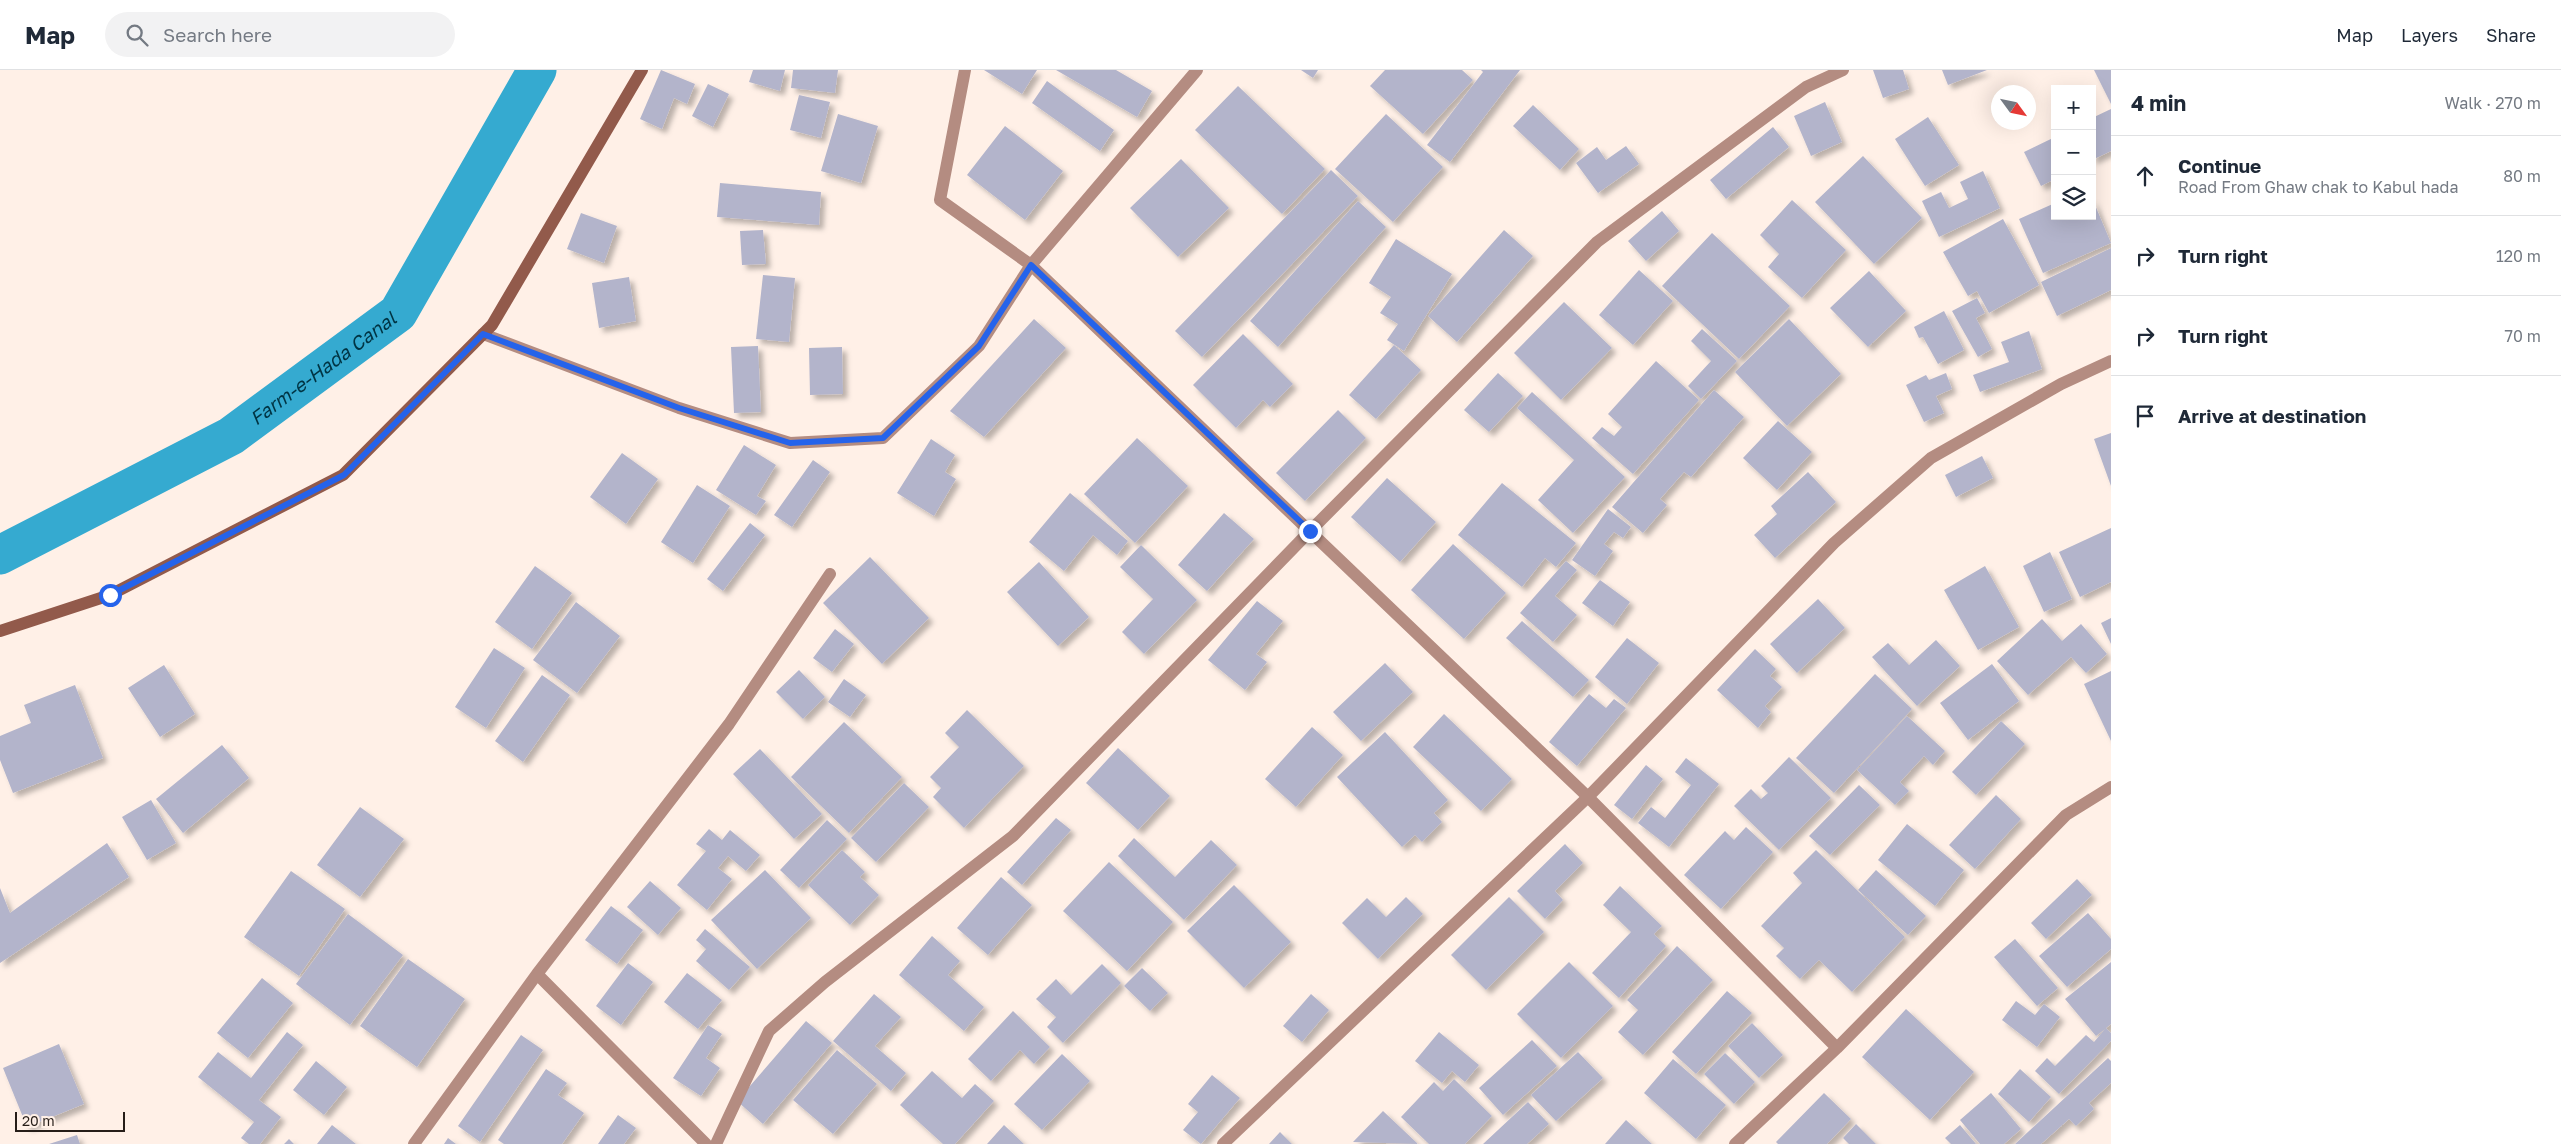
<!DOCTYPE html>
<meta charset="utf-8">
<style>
:root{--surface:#fff;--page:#f2f2f3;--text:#1f2937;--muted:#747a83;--line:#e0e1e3}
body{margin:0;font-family:"Golos Text",sans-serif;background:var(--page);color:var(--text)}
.controls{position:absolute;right:15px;top:15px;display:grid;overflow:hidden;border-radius:0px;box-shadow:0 5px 20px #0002}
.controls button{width:45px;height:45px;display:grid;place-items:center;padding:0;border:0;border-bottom:1px solid var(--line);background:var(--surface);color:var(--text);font:25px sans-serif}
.compass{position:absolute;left:1991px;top:15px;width:45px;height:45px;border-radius:50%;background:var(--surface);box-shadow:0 5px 20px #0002;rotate:123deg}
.scale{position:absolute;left:15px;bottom:12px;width:110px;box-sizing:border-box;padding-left:5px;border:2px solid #261d18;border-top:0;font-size:14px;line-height:18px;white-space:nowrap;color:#261d18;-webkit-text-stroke:4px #fff0e7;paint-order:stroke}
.stop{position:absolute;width:15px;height:15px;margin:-11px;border:4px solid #2563eb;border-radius:50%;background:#fff}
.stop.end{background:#2563eb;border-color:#fff;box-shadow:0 1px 5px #0008}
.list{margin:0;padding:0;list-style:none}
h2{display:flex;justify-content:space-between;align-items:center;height:65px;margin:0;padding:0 20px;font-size:21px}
h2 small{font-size:16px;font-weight:400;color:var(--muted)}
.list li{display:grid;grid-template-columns:32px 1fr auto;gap:15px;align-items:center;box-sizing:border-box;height:80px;padding:0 20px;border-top:1px solid var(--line)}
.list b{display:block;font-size:19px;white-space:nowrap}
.list p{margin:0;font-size:16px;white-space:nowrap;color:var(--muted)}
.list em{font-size:16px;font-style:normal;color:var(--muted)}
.icon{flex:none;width:28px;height:28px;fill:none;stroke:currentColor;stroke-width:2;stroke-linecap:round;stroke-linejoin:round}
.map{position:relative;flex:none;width:2111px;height:1074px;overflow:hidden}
header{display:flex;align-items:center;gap:30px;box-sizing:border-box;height:70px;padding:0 25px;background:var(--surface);border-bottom:1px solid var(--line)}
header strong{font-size:24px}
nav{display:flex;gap:28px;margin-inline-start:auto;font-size:18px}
.search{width:350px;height:45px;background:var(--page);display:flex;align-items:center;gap:12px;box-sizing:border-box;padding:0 18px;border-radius:28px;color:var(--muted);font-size:19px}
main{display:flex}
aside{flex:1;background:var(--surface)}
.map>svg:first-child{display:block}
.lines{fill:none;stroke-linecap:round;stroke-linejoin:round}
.canal{stroke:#35aad0;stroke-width:39}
.building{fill:#b3b4cb;filter:url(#shadow)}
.street{stroke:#b48c81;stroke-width:12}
.secondary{stroke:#925a4b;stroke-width:12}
.route{stroke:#2563eb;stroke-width:6}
.labels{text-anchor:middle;stroke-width:4.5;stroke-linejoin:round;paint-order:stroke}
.water-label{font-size:19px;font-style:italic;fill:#003443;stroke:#fff0e7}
</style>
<header>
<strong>Map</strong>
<div class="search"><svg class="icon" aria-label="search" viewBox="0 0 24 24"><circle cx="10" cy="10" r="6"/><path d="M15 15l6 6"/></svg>Search here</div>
<nav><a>Map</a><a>Layers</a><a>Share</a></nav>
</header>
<main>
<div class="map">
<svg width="2111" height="1074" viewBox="0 0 2111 1074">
<defs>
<filter id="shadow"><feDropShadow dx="4.5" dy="4.5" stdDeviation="2.5" flood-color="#0004"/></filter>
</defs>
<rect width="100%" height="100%" fill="#fff0e7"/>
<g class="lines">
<!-- canal -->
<path class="canal" id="s1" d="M 0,485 L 231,366 L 398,243 L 537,0"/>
</g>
<!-- building -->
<path class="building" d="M 661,0 L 695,14 L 687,34 L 674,28 L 662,59 L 640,49 Z
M 753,0 L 785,0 L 780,21 L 749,12 Z
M 793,0 L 838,0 L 835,23 L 791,18 Z
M 984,0 L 1037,0 L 1022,24 Z
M 1056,0 L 1116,0 L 1152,21 L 1137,47 Z
M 1301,0 L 1318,0 L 1313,8 Z
M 1385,0 L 1462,0 L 1473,10 L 1423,64 L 1370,16 Z
M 1481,0 L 1520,0 L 1450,92 L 1427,75 L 1483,2 Z
M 1873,0 L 1903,0 L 1909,19 L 1883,28 Z
M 1942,0 L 1987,0 L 1948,15 Z
M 2094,0 L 2111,0 L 2111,34 Z
M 1047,11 L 1114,60 L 1100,81 L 1032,33 Z
M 708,14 L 729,24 L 713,57 L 692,46 Z
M 1238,16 L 1325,99 L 1282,144 L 1195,60 Z
M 799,25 L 830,32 L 821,68 L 790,60 Z
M 1825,32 L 1842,72 L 1811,86 L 1794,46 Z
M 1533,35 L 1579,79 L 1560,100 L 1513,56 Z
M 2111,39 L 2111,81 L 2092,90 L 2092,48 Z
M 838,44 L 878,56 L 861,113 L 821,101 Z
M 1386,44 L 1443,97 L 1393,152 L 1335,99 Z
M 1928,47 L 1959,95 L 1925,116 L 1895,69 Z
M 1005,56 L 1063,101 L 1025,150 L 967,105 Z
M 1773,57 L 1789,77 L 1726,129 L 1710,110 Z
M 2055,67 L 2055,109 L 2041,116 L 2024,82 Z
M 1626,76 L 1639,94 L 1598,123 L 1576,93 L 1597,77 L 1606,90 Z
M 1863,86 L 1922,148 L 1874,194 L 1815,132 Z
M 1181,89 L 1229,138 L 1178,187 L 1130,138 Z
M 1331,100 L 1358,126 L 1202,287 L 1175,261 Z
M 1983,101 L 2000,138 L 1939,167 L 1922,131 L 1941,122 L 1949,138 L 1968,129 L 1960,112 Z
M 720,113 L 821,122 L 819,155 L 717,147 Z
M 2092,128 L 2111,173 L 2043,203 L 2019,149 L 2055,133 L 2055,146 L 2092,146 Z
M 1792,130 L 1846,180 L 1802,228 L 1768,197 L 1779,184 L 1760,165 Z
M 1358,131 L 1386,157 L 1278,277 L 1250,251 Z
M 1662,141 L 1679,161 L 1646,191 L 1628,171 Z
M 581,143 L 617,156 L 604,193 L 567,179 Z
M 2003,149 L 2039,215 L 1989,243 L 1977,221 L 1968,226 L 1943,182 Z
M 763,160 L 766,194 L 742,195 L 740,161 Z
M 1504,160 L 1533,186 L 1457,272 L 1428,246 Z
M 1712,163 L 1790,236 L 1739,289 L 1662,216 Z
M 1396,169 L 1452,204 L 1404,281 L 1387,270 L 1398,254 L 1380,243 L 1391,227 L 1369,213 Z
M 2111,178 L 2111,220 L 2057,246 L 2041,212 Z
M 1639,200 L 1673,231 L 1633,275 L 1599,245 Z
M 1869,201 L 1906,241 L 1868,277 L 1830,238 Z
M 763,205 L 795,208 L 789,272 L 756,269 Z
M 629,207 L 636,251 L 599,258 L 592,213 Z
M 1977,228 L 1985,243 L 1976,248 L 1992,279 L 1978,287 L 1952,241 Z
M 1564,232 L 1612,278 L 1561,330 L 1514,283 Z
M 1944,241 L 1964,280 L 1938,294 L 1923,267 L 1919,268 L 1914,257 Z
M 1034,249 L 1066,278 L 984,367 L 950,341 Z
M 1789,249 L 1841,304 L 1787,356 L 1735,302 Z
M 1702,259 L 1737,291 L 1701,329 L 1688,316 L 1711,291 L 1691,271 Z
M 2029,261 L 2042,299 L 1980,322 L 1973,305 L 2009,292 L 2001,272 Z
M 1243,264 L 1293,314 L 1270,337 L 1263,330 L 1236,358 L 1193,315 Z
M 1394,275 L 1421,300 L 1376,349 L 1349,325 Z
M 758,276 L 761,342 L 734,343 L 731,277 Z
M 842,277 L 843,324 L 810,325 L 809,278 Z
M 1656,291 L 1699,330 L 1633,404 L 1592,368 L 1602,357 L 1614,366 L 1622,357 L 1608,344 Z
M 1498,303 L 1523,326 L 1489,362 L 1464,340 Z
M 1946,303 L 1952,319 L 1936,326 L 1944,343 L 1924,352 L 1906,315 L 1926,305 L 1929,310 Z
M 1714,320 L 1744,347 L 1691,407 L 1684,402 L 1660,429 L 1667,435 L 1643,463 L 1612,437 Z
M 1532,322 L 1625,407 L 1573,463 L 1538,430 L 1574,390 L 1517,338 Z
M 1338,340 L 1366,368 L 1305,431 L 1276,403 Z
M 1778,351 L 1812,382 L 1777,420 L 1743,388 Z
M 2111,363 L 2111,416 L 2094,369 Z
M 1137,368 L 1188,416 L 1135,473 L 1084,424 Z
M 931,369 L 955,385 L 945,402 L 956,409 L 934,446 L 897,423 Z
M 744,375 L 776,395 L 757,426 L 766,431 L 756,445 L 716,420 Z
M 622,383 L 658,409 L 626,454 L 590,427 Z
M 1982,386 L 1993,408 L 1956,427 L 1945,405 Z
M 813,390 L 830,402 L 792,457 L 774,445 Z
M 1808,402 L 1836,432 L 1775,488 L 1754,465 L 1777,444 L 1771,436 Z
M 1387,408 L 1436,452 L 1400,492 L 1351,447 Z
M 1502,413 L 1576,473 L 1556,497 L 1545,488 L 1522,517 L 1458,465 Z
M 697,415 L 730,436 L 693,493 L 661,472 Z
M 1070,423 L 1128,471 L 1117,485 L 1093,465 L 1064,501 L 1029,472 Z
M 1608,439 L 1631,457 L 1623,468 L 1614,462 L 1604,474 L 1613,481 L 1595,506 L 1572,490 Z
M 1224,443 L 1254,469 L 1207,521 L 1178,495 Z
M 750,453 L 765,465 L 723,521 L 707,509 Z
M 2111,458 L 2111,512 L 2080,527 L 2059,482 Z
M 1453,474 L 1506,523 L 1464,569 L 1411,520 Z
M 1141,475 L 1197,530 L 1144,584 L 1122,562 L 1153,529 L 1120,497 Z
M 2050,482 L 2072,529 L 2044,542 L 2023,496 Z
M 870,487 L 929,548 L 882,594 L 823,533 Z
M 1566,491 L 1577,500 L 1555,526 L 1577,545 L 1553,572 L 1520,543 Z
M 1039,492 L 1089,547 L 1058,576 L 1007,522 Z
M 535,496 L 572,523 L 532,579 L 495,552 Z
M 1985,496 L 2019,557 L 1978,580 L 1944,520 Z
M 1600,510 L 1630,532 L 1613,556 L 1582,533 Z
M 1818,529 L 1845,558 L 1797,603 L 1770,574 Z
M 1257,531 L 1283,551 L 1256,584 L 1267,592 L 1245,620 L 1208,590 Z
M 576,532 L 620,566 L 577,623 L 533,590 Z
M 2111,548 L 2111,574 L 2101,553 Z
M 2042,549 L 2062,571 L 2081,554 L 2107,584 L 2086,603 L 2071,587 L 2028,625 L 1997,591 Z
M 1522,551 L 1589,610 L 1573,627 L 1506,568 Z
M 835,559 L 854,574 L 832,602 L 813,588 Z
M 1627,568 L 1659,593 L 1627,634 L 1595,607 Z
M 1936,570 L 1960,596 L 1917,636 L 1872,587 L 1888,573 L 1909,595 Z
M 494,578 L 525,598 L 486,658 L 455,637 Z
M 1755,579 L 1776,599 L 1770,606 L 1782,617 L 1765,636 L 1771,642 L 1758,658 L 1717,620 Z
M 1385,593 L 1413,622 L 1361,671 L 1333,642 Z
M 1992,594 L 2019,631 L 1968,670 L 1940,633 Z
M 164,595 L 195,644 L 160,667 L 128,618 Z
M 799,600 L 825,627 L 803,649 L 776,622 Z
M 2111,601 L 2111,671 L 2084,614 Z
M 1875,604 L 1912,639 L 1834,723 L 1796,688 Z
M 542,605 L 570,625 L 523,692 L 495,671 Z
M 844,609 L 866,625 L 850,647 L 828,632 Z
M 75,615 L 103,688 L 13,723 L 0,690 L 0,666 L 31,653 L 24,635 Z
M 1589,624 L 1606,638 L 1614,629 L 1626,638 L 1577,696 L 1549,672 Z
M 967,640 L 1024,696 L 964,758 L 933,727 L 941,718 L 930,707 L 959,677 L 945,663 Z
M 1444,644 L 1512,709 L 1481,741 L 1413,677 Z
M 1907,646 L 1945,681 L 1933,695 L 1924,686 L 1900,712 L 1909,721 L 1895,735 L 1857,700 Z
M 2001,651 L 2025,674 L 1976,725 L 1952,702 Z
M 844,652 L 902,707 L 849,763 L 791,707 Z
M 1312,657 L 1343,685 L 1296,737 L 1265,709 Z
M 1385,662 L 1448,730 L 1434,743 L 1442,752 L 1422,772 L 1415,765 L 1402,777 L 1337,707 Z
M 222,675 L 249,708 L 183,763 L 156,729 Z
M 1118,678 L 1170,726 L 1138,760 L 1086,713 Z
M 760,679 L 822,744 L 794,769 L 733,704 Z
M 1789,687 L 1831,728 L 1779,780 L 1734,736 L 1751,719 L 1761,729 L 1768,723 L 1761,716 Z
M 1686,688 L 1719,714 L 1669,777 L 1638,753 L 1651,737 L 1665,748 L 1691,715 L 1675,702 Z
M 1646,695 L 1663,709 L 1632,749 L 1614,735 Z
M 904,713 L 929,737 L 876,792 L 851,768 Z
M 1859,715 L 1880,735 L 1830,785 L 1809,766 Z
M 1996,725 L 2021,749 L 1975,799 L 1949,775 Z
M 151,730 L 176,773 L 147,790 L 122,747 Z
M 360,737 L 404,769 L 360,827 L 317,795 Z
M 1056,748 L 1071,760 L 1022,815 L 1007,802 Z
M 827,750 L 847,769 L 799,818 L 780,800 Z
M 1907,754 L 1964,800 L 1935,836 L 1878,790 Z
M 1746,757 L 1773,782 L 1721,839 L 1684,805 L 1725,761 L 1734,770 Z
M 709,759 L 722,770 L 730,760 L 760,785 L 746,801 L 728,786 L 718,798 L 732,809 L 707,840 L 677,815 L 706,781 L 696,774 Z
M 1134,768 L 1175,807 L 1211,770 L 1237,795 L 1184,850 L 1118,786 Z
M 107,773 L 129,807 L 0,893 L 0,818 L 10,843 Z
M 1565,774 L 1583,793 L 1555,821 L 1563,830 L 1545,849 L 1517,821 Z
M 842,780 L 865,802 L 860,807 L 879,825 L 850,855 L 808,815 Z
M 1816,780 L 1905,867 L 1852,922 L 1819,890 L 1800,909 L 1776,886 L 1784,878 L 1761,856 L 1802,813 L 1793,803 Z
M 1109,792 L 1173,852 L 1127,901 L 1063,841 Z
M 765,800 L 811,848 L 757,899 L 711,850 Z
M 1876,800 L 1926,846 L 1908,865 L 1858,820 Z
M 291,801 L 345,839 L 299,906 L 244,867 Z
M 1001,807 L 1032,835 L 988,885 L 957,858 Z
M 2077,809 L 2092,825 L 2046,869 L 2031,853 Z
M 650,811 L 681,838 L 658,865 L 627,837 Z
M 1234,815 L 1291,872 L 1244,918 L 1187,861 Z
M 1620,816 L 1662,856 L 1654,864 L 1666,876 L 1619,928 L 1592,903 L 1631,862 L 1603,835 Z
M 1406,827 L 1423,844 L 1378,889 L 1342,853 L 1367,828 L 1386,847 Z
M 1509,827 L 1544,862 L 1486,920 L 1451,885 Z
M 611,836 L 643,860 L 617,894 L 585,870 Z
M 2088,843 L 2111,869 L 2111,879 L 2067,917 L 2039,886 Z
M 348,844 L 403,885 L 350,955 L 296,914 Z
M 705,859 L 750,897 L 729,920 L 696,891 L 706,879 L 696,870 Z
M 932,866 L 960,891 L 948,905 L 984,937 L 964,961 L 899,905 Z
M 2015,869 L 2058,918 L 2037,936 L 1994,887 Z
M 1677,876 L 1713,910 L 1643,985 L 1618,962 L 1638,940 L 1627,930 Z
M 408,889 L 465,929 L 417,997 L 360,956 Z
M 1569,892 L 1613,936 L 1561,988 L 1517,944 Z
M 2111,892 L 2111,954 L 2106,958 L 2111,963 L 2111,971 L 2059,1024 L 2035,1001 L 2047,988 L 2055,996 L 2086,965 L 2094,972 L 2105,959 L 2096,966 L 2065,929 Z
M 628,893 L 653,912 L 621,955 L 596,936 Z
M 1102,894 L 1121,913 L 1063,973 L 1047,957 L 1056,947 L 1036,929 L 1056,909 L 1071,925 Z
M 1142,898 L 1168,923 L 1150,941 L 1124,916 Z
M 687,903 L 722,930 L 698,959 L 664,932 Z
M 262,908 L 293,933 L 248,988 L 217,963 Z
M 1727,921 L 1752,943 L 1696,1004 L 1672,982 Z
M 874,924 L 901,947 L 875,976 L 906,1003 L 891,1021 L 833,971 Z
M 1311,924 L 1329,940 L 1302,972 L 1283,956 Z
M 2016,931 L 2035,945 L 2044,934 L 2060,947 L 2037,977 L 2002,950 Z
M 1906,939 L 1974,1002 L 1930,1050 L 1862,987 Z
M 1013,941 L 1050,977 L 1034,994 L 1020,980 L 991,1011 L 968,989 Z
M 806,951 L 832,973 L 763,1054 L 737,1031 Z
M 1752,953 L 1783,985 L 1759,1008 L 1728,976 Z
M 708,955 L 722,964 L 706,988 L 720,998 L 701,1026 L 673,1008 Z
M 287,962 L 303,975 L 259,1030 L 281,1047 L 260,1074 L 249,1074 L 241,1068 L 254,1052 L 198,1007 L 218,982 L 251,1008 Z
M 1439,962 L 1479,995 L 1465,1012 L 1452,1001 L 1442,1013 L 1415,991 Z
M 521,965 L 543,980 L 480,1072 L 458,1056 Z
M 1532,970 L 1557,996 L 1503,1045 L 1479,1018 Z
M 59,974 L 84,1034 L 27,1057 L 3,998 Z
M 837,980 L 877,1014 L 833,1064 L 793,1030 Z
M 1578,982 L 1603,1008 L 1556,1051 L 1531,1025 Z
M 1725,983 L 1755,1012 L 1734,1034 L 1704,1004 Z
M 1062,984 L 1090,1011 L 1042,1060 L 1014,1034 Z
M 2108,988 L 2111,991 L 2111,1013 L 2089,1033 L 2094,1039 L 2076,1056 L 2069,1049 L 2041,1074 L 2015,1074 Z
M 1673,989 L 1726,1035 L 1696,1069 L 1644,1023 Z
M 316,991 L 347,1017 L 324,1045 L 293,1020 Z
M 546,999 L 567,1013 L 558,1025 L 584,1043 L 562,1074 L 504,1074 L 498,1070 Z
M 2020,999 L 2051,1027 L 2029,1052 L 1998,1024 Z
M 932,1001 L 962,1028 L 975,1014 L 994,1031 L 955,1074 L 943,1074 L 900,1035 Z
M 1212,1005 L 1240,1028 L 1201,1074 L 1183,1060 L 1198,1042 L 1188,1034 Z
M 1454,1009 L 1492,1046 L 1465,1074 L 1429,1074 L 1401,1047 L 1434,1012 L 1443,1021 Z
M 1824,1023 L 1851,1049 L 1827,1074 L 1778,1074 L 1776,1072 Z
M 1991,1023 L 2021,1059 L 2004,1074 L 1980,1074 L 1960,1050 Z
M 1528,1032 L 1549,1054 L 1527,1074 L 1483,1074 Z
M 1383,1041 L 1418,1074 L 1353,1072 Z
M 618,1045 L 636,1058 L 624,1074 L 598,1074 Z
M 1626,1050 L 1652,1074 L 1605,1074 Z
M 1856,1054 L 1876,1074 L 1849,1074 L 1843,1068 Z
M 332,1055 L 356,1074 L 317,1074 Z
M 1004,1055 L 1024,1074 L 987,1074 Z
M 1960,1055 L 1976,1074 L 1951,1074 L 1945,1068 Z
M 1280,1062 L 1292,1074 L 1269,1074 Z
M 77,1065 L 80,1074 L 49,1074 Z
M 448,1068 L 456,1074 L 444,1074 Z
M 289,1069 L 294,1074 L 284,1074 Z"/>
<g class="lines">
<!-- street -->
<path class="street" d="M 965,0 L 940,130 L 1031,195 L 1588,727 L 1837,978
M 483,264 L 679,338 L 790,373 L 883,368 L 979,276 L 1031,195 L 1197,0
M 414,1074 L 537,904
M 706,1074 L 537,904 L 729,654 L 830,504
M 716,1074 L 769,961 L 825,912 L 1013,766 L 1310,461 L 1597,172 L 1806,17 L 1843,0
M 1223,1074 L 1588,727 L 1834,473 L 1931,388 L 2061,314 L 2111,291
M 1735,1074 L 1837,978 L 2066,745 L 2111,717"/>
<!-- secondary -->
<path class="secondary" d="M 0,561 L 110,525 L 343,405 L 492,255 L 642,0"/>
</g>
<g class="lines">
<!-- route -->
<path class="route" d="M 110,525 L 344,405 L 483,264 L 679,338 L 790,373 L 883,368 L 979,276 L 1031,195 L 1310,461"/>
</g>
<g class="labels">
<!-- water labels -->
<g class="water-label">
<text dy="7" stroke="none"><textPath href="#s1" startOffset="374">Farm-e-Hada Canal</textPath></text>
</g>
</g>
</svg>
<div class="controls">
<button>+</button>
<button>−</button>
<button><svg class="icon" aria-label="layers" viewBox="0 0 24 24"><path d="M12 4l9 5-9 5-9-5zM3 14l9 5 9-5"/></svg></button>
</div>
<svg class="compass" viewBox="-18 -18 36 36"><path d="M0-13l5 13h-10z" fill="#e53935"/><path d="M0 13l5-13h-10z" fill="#747a83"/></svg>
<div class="scale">20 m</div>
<div class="stop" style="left:110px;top:525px"></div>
<div class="stop end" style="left:1310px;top:461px"></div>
</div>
<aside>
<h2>4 min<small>Walk · 270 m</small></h2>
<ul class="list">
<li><svg class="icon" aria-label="ahead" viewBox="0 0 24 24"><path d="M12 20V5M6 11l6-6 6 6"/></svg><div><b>Continue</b><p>Road From Ghaw chak to Kabul hada</p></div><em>80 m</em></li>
<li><svg class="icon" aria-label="right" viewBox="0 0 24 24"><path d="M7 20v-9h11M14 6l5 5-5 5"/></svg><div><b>Turn right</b></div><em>120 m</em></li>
<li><svg class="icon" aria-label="right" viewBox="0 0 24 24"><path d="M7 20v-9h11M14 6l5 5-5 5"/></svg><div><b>Turn right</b></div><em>70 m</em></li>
<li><svg class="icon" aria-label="arrive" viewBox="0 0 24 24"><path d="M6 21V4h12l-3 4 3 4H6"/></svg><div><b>Arrive at destination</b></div></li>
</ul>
</aside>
</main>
